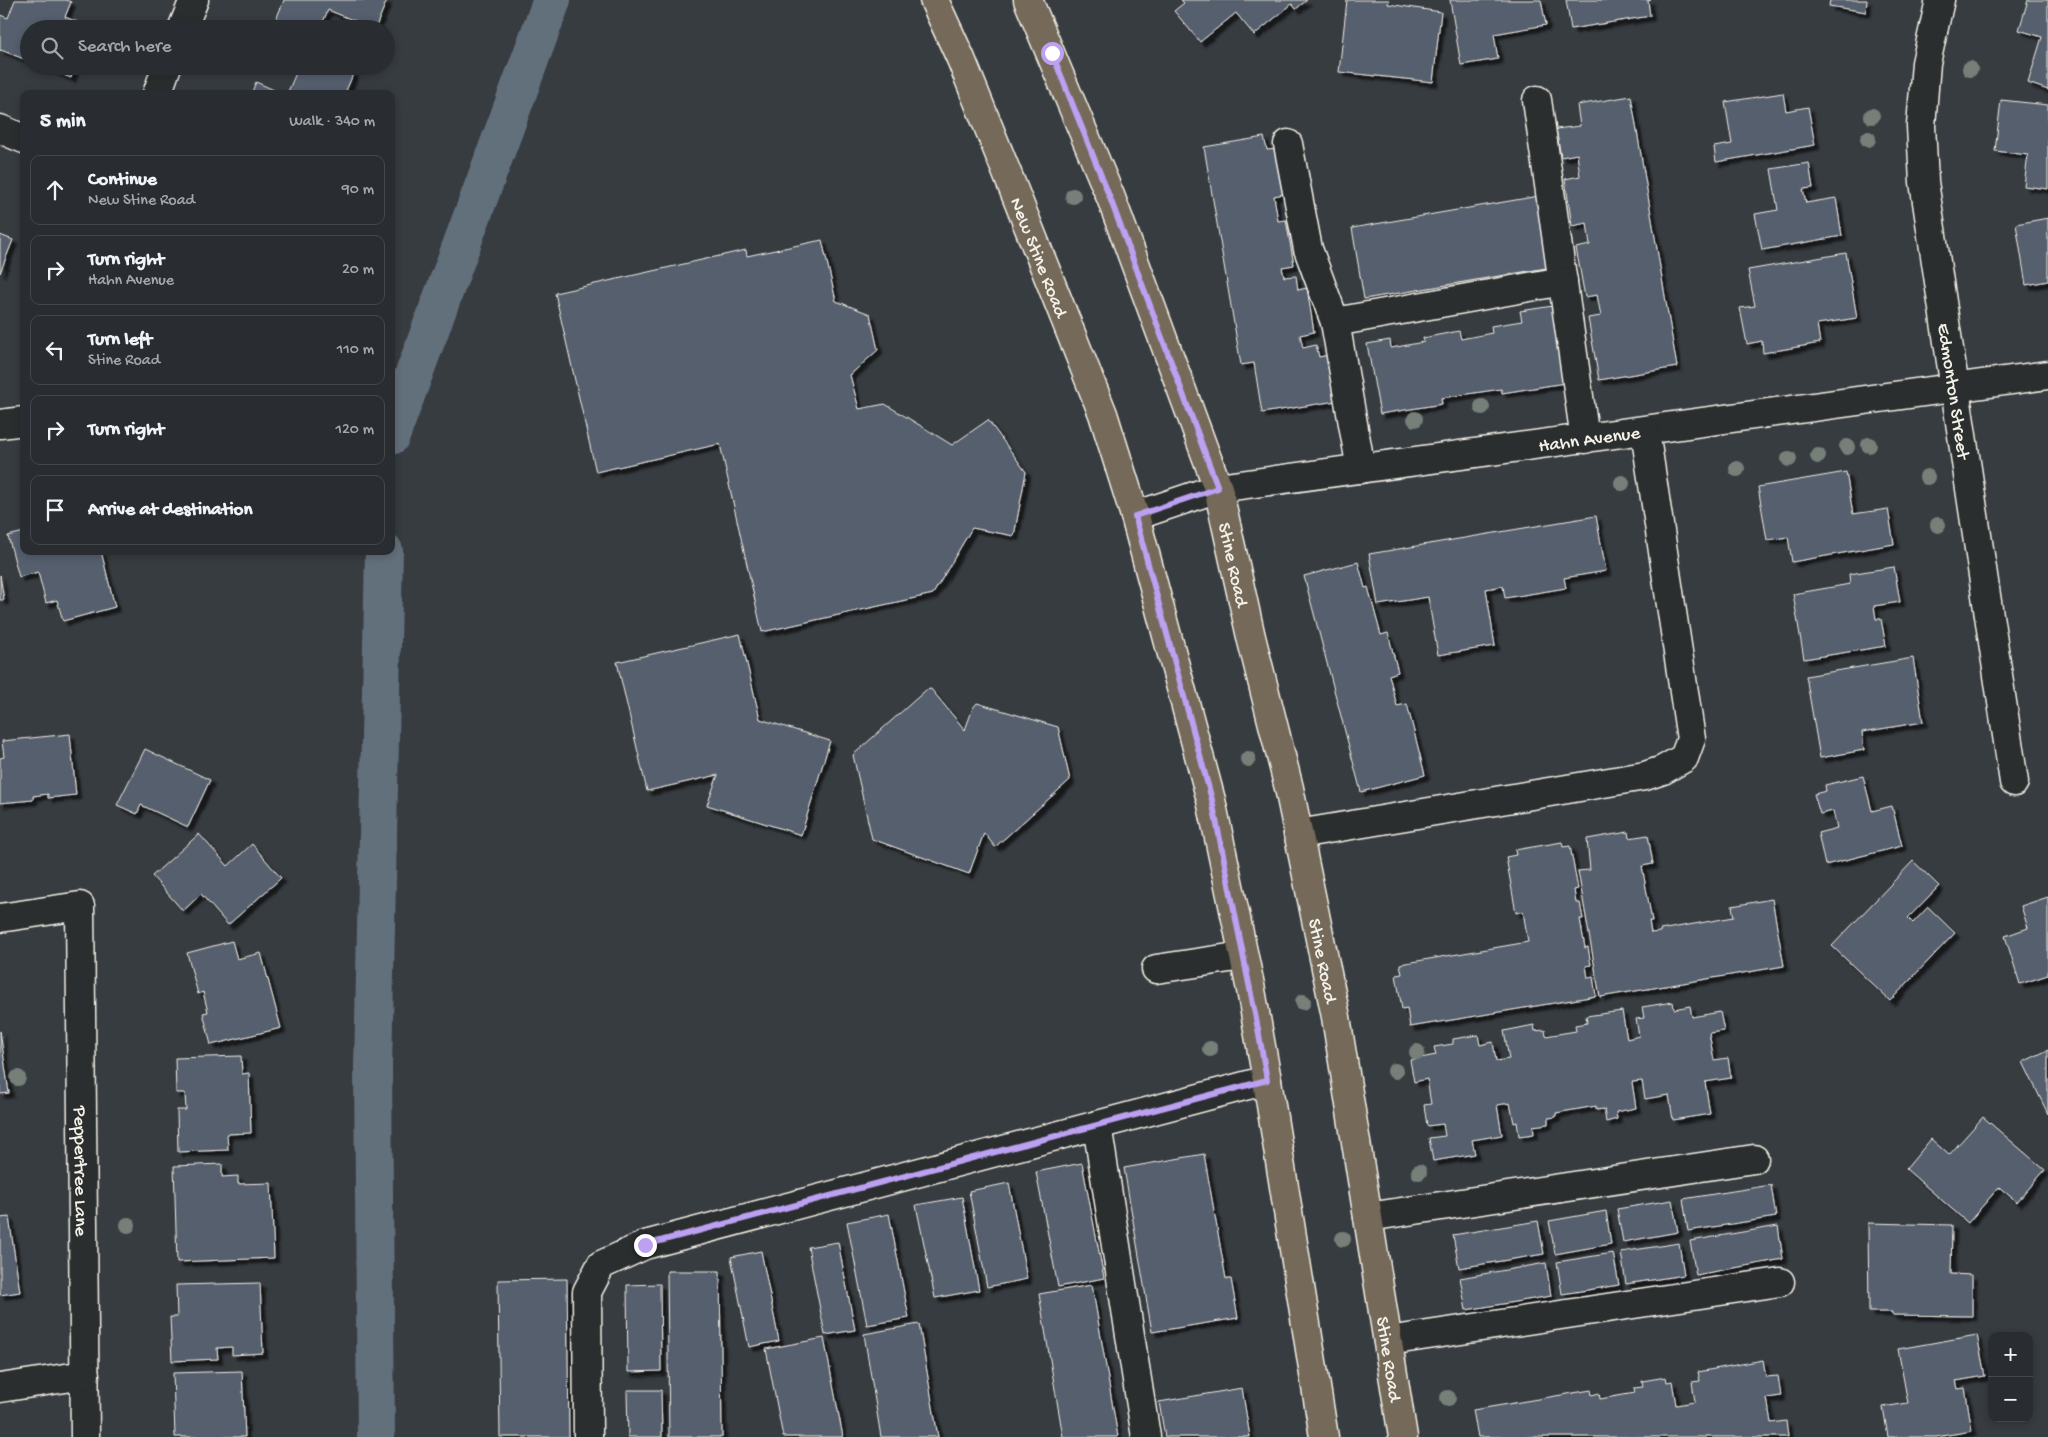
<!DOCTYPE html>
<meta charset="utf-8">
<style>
:root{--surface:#292d31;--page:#313539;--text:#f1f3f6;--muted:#a5a8ab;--line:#45494d}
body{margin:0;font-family:"Gochi Hand",sans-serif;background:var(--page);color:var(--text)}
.controls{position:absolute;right:15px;bottom:15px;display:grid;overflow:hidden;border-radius:10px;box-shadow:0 2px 8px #0003}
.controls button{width:45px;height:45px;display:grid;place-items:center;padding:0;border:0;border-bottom:1px solid var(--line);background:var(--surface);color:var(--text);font:25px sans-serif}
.stop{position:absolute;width:15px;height:15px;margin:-11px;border:4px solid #bca0f2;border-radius:50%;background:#fff}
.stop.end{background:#bca0f2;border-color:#fff;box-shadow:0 1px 5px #0008}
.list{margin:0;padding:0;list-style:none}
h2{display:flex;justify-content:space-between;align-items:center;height:65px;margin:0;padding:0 20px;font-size:21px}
h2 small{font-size:16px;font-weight:400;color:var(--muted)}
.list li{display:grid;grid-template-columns:32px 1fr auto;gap:15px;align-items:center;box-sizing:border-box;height:70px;margin:0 10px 10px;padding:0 10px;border:1px solid var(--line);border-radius:10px}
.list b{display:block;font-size:19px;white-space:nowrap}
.list p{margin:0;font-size:16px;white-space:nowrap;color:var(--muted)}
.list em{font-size:16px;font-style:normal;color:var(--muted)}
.icon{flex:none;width:28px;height:28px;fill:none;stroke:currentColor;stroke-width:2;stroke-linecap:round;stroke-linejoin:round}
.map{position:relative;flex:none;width:2048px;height:1437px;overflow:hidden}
.search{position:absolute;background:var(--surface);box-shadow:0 2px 8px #0003;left:20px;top:20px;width:375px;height:55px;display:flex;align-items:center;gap:12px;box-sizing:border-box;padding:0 18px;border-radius:28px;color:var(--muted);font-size:19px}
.panel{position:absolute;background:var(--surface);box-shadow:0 2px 8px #0003;left:20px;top:90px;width:375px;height:465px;border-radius:10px}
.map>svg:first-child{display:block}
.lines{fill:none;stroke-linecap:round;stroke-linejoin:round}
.canal{stroke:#62707c;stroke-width:38}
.building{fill:#545e6e;stroke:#f4f1e8;filter:url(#shadow)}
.minor-casing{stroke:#f4f1e8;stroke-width:31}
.major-casing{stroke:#f4f1e8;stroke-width:31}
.minor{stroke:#2a2d2e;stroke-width:28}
.major{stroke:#746a5a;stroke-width:28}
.tree{fill:#777f79}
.route{stroke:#bca0f2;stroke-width:6}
.labels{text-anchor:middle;stroke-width:4;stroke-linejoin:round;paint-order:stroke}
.street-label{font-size:19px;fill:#f4f1e8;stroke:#2a2d2e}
</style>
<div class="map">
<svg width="2048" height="1437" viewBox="0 0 2048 1437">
<defs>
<filter id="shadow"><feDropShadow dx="4.5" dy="4.5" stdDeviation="1" flood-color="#0009"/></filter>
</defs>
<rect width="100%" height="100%" fill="#373c41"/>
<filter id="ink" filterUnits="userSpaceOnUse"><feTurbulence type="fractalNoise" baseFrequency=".02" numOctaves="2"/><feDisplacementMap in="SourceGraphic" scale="10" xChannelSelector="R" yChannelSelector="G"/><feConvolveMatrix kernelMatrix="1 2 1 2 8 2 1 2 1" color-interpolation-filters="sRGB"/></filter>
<g filter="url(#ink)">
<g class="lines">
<!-- canal -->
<path class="canal" d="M 391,436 L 552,0
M 376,1437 L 373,1068 L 384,551"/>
</g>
<!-- building -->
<path class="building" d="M 15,0 L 66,0 L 71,2 L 65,17 L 90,27 L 90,29 L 29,29 L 29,61 L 1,50 L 0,51 L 0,15 L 8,18 Z
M 284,0 L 387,0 L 375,29 L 328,10 L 320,29 L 278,29 L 273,27 Z
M 1181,0 L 1307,0 L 1296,9 L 1292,4 L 1254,35 L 1236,13 L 1200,42 L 1174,11 L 1184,3 Z
M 1347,0 L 1389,0 L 1388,4 L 1441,12 L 1433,82 L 1339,72 Z
M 1450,0 L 1541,0 L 1546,25 L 1494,34 L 1498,59 L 1461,65 Z
M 1566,0 L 1651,0 L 1648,1 L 1650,16 L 1571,29 Z
M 1830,0 L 1867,0 L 1866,12 L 1829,6 Z
M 2028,0 L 2048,0 L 2048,90 L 2028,83 L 2042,37 L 2019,30 Z
M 42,66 L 75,66 L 71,78 Z
M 299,66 L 341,66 L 354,72 L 346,91 L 352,94 L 287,94 Z
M 256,82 L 283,94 L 251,94 Z
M 1783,93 L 1786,111 L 1808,107 L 1815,145 L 1716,162 L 1714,147 L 1732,144 L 1725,102 Z
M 1631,96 L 1677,367 L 1599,380 L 1588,318 L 1601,316 L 1597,295 L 1585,297 L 1576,248 L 1590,245 L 1587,223 L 1572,226 L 1565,179 L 1580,176 L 1577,154 L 1561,157 L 1556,129 L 1580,126 L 1577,105 Z
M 2001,100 L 2048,105 L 2048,189 L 2024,186 L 2028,155 L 1995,151 Z
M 1264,137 L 1267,150 L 1277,149 L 1284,194 L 1274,196 L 1278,221 L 1286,220 L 1294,265 L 1282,267 L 1284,277 L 1296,276 L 1298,290 L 1307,288 L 1314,332 L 1300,335 L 1303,348 L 1316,345 L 1319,357 L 1329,355 L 1336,401 L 1262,413 L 1254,363 L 1241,365 L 1204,147 Z
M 1809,163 L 1813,188 L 1803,189 L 1806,203 L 1836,198 L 1842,236 L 1762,250 L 1755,214 L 1778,210 L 1771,169 Z
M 1539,196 L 1552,267 L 1364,299 L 1352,228 Z
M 2048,218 L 2048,281 L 2026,285 L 2016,224 Z
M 0,235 L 13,240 L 0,273 Z
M 822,240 L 836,301 L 870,314 L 878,350 L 850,375 L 859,409 L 885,404 L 952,445 L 988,420 L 1026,472 L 1014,536 L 972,528 L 933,594 L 762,632 L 720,444 L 596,472 L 555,293 L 746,250 L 747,256 Z
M 1846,253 L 1857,318 L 1817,324 L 1820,343 L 1763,353 L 1762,341 L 1747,344 L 1740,308 L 1755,306 L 1748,270 Z
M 1553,306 L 1565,383 L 1502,393 L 1501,389 L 1441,398 L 1442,404 L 1380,414 L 1367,344 L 1390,340 L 1391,348 L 1424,342 L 1423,338 L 1459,331 L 1461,339 L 1492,333 L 1491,326 L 1522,321 L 1520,311 Z
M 1846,472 L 1853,514 L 1888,509 L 1894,544 L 1792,562 L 1788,537 L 1767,540 L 1758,487 Z
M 1596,516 L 1606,571 L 1564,578 L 1566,588 L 1505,598 L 1503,586 L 1486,589 L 1495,646 L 1438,655 L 1428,597 L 1378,605 L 1369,554 Z
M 24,532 L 24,551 L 101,551 L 115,607 L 63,621 L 57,600 L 46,603 L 38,572 L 19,577 L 8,536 Z
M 1358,562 L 1365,588 L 1368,587 L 1381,635 L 1388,633 L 1398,672 L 1389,675 L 1397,706 L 1407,704 L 1425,775 L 1361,792 L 1304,576 Z
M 1894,567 L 1900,602 L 1874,606 L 1876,619 L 1881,619 L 1886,646 L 1804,659 L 1793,594 L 1850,584 L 1849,574 Z
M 0,575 L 4,600 L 0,600 Z
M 740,634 L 760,719 L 830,741 L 801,835 L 707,805 L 718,775 L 647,791 L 617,662 Z
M 1913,658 L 1923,722 L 1862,732 L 1864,750 L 1820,758 L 1806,676 Z
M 931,689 L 965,730 L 973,708 L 977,703 L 1058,727 L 1070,780 L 995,847 L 984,833 L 969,874 L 872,839 L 853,755 L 926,690 Z
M 70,734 L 76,795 L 48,798 L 48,794 L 33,796 L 33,800 L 0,803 L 0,758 L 4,757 L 2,741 Z
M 145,749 L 210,780 L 188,827 L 141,805 L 137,814 L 117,805 Z
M 1863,776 L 1872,811 L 1892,806 L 1902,846 L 1825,865 L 1818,833 L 1837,828 L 1833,811 L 1820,814 L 1814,794 L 1826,791 L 1825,785 Z
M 1628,832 L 1629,838 L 1648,835 L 1653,864 L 1642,866 L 1652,921 L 1649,921 L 1651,933 L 1660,932 L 1660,930 L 1734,917 L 1732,906 L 1772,899 L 1784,966 L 1600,997 L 1578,871 L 1590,870 L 1587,839 Z
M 199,834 L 228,866 L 252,844 L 281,878 L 228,925 L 201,894 L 183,911 L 152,876 Z
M 1562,842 L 1563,847 L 1570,846 L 1578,889 L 1574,890 L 1576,903 L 1580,903 L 1583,919 L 1580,919 L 1585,948 L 1588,947 L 1591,965 L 1586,966 L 1588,978 L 1593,977 L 1596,996 L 1410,1027 L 1407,1008 L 1402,1009 L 1396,975 L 1402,974 L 1400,964 L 1528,942 L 1523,911 L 1516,913 L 1506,857 L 1516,855 L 1515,850 Z
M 1913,861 L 1939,886 L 1908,918 L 1913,923 L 1928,907 L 1955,933 L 1890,1001 L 1832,946 Z
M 2048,897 L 2048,975 L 2020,984 L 2005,936 L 2028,928 L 2021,906 Z
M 232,941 L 237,959 L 261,953 L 281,1028 L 211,1045 L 203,1013 L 208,1012 L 203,992 L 198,994 L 187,953 Z
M 1673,1002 L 1674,1009 L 1690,1006 L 1692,1017 L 1720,1012 L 1724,1031 L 1709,1033 L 1714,1060 L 1728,1058 L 1731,1078 L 1705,1082 L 1710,1114 L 1673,1120 L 1669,1095 L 1645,1099 L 1642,1081 L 1632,1082 L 1636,1108 L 1616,1112 L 1617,1119 L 1606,1122 L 1604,1109 L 1596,1110 L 1596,1106 L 1556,1113 L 1556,1117 L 1548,1118 L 1548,1124 L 1533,1126 L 1534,1134 L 1519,1136 L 1517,1122 L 1514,1123 L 1510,1103 L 1497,1105 L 1502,1135 L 1472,1140 L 1475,1154 L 1433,1161 L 1429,1138 L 1445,1136 L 1443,1124 L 1427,1126 L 1424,1105 L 1431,1104 L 1427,1079 L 1414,1082 L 1410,1060 L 1436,1055 L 1434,1047 L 1453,1044 L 1453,1039 L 1478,1035 L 1480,1045 L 1493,1042 L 1496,1061 L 1509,1059 L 1504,1031 L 1534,1025 L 1535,1031 L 1545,1030 L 1546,1036 L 1576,1031 L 1575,1025 L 1587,1023 L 1586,1016 L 1622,1011 L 1627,1039 L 1639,1036 L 1636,1019 L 1644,1018 L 1642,1007 Z
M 0,1031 L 9,1093 L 0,1094 Z
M 2048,1050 L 2048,1114 L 2023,1062 Z
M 241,1056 L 242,1074 L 249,1073 L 251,1133 L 227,1134 L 228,1150 L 178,1152 L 177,1110 L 186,1110 L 185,1093 L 176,1093 L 175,1058 Z
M 1983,1117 L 2045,1170 L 2017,1202 L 1999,1187 L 1968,1223 L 1906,1169 L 1931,1139 L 1949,1155 Z
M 1204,1154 L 1226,1279 L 1231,1279 L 1238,1318 L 1152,1332 L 1124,1168 Z
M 1082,1163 L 1104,1278 L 1058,1287 L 1036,1172 Z
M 222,1164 L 222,1177 L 238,1176 L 238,1184 L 271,1183 L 274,1258 L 177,1262 L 174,1166 Z
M 1009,1183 L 1027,1279 L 987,1287 L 969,1191 Z
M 1771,1185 L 1776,1217 L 1688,1231 L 1683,1199 Z
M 962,1197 L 979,1290 L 935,1298 L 916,1205 Z
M 1672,1200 L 1678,1232 L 1623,1242 L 1617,1209 Z
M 1606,1211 L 1611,1244 L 1555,1254 L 1549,1221 Z
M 889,1214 L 909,1318 L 867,1325 L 847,1222 Z
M 9,1217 L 20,1292 L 0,1295 L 0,1218 Z
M 1538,1221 L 1544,1254 L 1459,1268 L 1453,1235 Z
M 1868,1223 L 1952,1225 L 1951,1274 L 1972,1275 L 1972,1316 L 1892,1315 L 1892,1312 L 1869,1312 Z
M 1778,1226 L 1783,1259 L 1696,1275 L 1690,1241 Z
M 838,1242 L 855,1330 L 825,1335 L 808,1247 Z
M 1679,1243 L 1684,1275 L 1626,1284 L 1621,1252 Z
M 761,1251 L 779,1341 L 749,1347 L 731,1257 Z
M 1613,1253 L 1619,1285 L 1562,1294 L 1557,1262 Z
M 1546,1263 L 1551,1296 L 1466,1310 L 1460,1278 Z
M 667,1271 L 720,1271 L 722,1437 L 669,1437 Z
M 567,1279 L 569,1437 L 500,1437 L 498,1280 Z
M 260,1283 L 263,1353 L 232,1355 L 232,1347 L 217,1348 L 218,1359 L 172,1361 L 170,1317 L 177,1317 L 176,1285 Z
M 660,1284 L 661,1371 L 628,1372 L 627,1285 Z
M 1092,1285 L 1118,1437 L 1063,1437 L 1039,1294 Z
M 919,1324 L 938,1437 L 881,1437 L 864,1334 Z
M 1977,1335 L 1985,1376 L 1956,1381 L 1958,1389 L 1965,1388 L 1972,1431 L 1936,1437 L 1888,1437 L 1883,1407 L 1908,1403 L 1898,1349 Z
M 824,1338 L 843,1437 L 783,1437 L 766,1349 Z
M 1763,1360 L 1766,1377 L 1778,1376 L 1781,1396 L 1767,1398 L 1771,1423 L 1786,1421 L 1788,1437 L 1478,1437 L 1473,1410 L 1591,1390 L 1592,1395 L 1599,1393 L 1600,1399 L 1635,1393 L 1634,1388 L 1643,1387 L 1642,1381 L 1666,1377 L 1667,1382 L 1672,1381 L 1676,1405 L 1695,1402 L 1692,1382 L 1700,1381 L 1698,1372 Z
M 242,1371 L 245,1437 L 175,1437 L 173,1373 Z
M 1242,1388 L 1250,1437 L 1165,1437 L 1159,1402 Z
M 627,1390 L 661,1390 L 662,1437 L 628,1437 Z"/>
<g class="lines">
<defs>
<g id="minor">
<path id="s1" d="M 1940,0 L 1926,63 L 1921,126 L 1924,182 L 2014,782"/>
<path d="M 182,29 L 194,0"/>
<path d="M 157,94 L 167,66"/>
<path d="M 1537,100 L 1585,439"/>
<path d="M 0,129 L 24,139"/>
<path d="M 1288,144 L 1308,249 L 1335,322 L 1361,469"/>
<path d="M 1335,322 L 1563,281"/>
<path d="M 0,424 L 24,421"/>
<path id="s2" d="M 1135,516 L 1218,488 L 2048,375"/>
<path d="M 1298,834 L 1645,776 L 1663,770 L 1684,758 L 1691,739 L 1645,431"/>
<path id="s3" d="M 0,918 L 80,906 L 85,1437"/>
<path d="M 1156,969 L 1243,956"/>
<path d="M 1097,1125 L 1146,1437"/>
<path d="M 1368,1217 L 1754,1159"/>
<path d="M 1388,1341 L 1780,1282"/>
<path d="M 0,1388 L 85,1375"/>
<path d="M 588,1437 L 587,1292 L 601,1265 L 645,1245 L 1267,1080"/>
</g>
<g id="major">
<path id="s4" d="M 934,0 L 961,59 L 1019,203 L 1103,414 L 1135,516 L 1211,800 L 1251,990 L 1267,1080 L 1324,1437"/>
<path id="s5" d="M 1028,0 L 1111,198 L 1218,488 L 1251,637 L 1289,788 L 1336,1017 L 1403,1437"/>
</g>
</defs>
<!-- minor casing -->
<use href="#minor" class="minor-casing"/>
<!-- major casing -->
<use href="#major" class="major-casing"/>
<!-- minor -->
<use href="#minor" class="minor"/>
<!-- major -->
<use href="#major" class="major"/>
</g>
<!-- trees -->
<g class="tree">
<circle cx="1970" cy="69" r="8"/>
<circle cx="1872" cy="116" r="8"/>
<circle cx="1868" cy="139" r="8"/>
<circle cx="1073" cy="196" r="8"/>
<circle cx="1482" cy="407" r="8"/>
<circle cx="1415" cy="419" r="8"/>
<circle cx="1869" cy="445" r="8"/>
<circle cx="1847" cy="447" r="8"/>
<circle cx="1818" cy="456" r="8"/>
<circle cx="1789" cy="459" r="8"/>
<circle cx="1737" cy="469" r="8"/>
<circle cx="1927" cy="477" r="8"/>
<circle cx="1622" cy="483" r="8"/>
<circle cx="1938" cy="525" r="8"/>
<circle cx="1248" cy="759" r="8"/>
<circle cx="1303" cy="1002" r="8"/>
<circle cx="1210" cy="1049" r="8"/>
<circle cx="1417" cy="1052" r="8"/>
<circle cx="1395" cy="1071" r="8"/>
<circle cx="18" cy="1078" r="8"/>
<circle cx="1419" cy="1172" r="8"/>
<circle cx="128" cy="1225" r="8"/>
<circle cx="1343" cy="1239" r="8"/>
<circle cx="1448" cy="1398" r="8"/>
</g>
</g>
<g class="lines" filter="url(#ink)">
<!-- route -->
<path class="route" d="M 645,1245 L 1267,1080 L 1258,1029 L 1212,800 L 1135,516 L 1218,488 L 1110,198 L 1052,53"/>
</g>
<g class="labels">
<!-- street labels -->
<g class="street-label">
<text dy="7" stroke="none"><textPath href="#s4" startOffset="278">New Stine Road</textPath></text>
<text dy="7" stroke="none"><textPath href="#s1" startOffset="395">Edmonton Street</textPath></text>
<text dy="7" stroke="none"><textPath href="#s2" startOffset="462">Hahn Avenue</textPath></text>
<text dy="7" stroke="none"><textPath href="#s5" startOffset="602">Stine Road</textPath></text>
<text dy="7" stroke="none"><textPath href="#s5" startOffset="1008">Stine Road</textPath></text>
<text dy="7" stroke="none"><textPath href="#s3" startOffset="346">Peppertree Lane</textPath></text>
<text dy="7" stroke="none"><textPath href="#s5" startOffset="1412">Stine Road</textPath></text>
</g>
</g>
</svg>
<div class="controls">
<button>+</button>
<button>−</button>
</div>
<div class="stop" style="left:1052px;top:53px"></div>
<div class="stop end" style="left:645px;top:1245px"></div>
<div class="search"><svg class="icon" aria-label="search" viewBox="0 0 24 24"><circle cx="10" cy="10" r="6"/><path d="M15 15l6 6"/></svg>Search here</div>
<section class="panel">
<h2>5 min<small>Walk · 340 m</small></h2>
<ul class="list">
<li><svg class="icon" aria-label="ahead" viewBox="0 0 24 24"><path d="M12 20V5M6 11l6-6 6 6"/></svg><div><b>Continue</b><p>New Stine Road</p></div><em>90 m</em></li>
<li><svg class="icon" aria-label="right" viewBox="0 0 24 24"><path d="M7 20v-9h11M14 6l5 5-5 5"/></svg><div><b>Turn right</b><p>Hahn Avenue</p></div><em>20 m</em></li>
<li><svg class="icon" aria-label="left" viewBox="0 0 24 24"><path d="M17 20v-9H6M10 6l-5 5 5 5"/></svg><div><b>Turn left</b><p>Stine Road</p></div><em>110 m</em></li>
<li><svg class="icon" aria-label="right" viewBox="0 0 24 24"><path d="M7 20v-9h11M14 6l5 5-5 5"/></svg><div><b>Turn right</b></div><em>120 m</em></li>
<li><svg class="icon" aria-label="arrive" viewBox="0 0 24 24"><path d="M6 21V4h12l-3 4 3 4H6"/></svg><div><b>Arrive at destination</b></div></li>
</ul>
</section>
</div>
